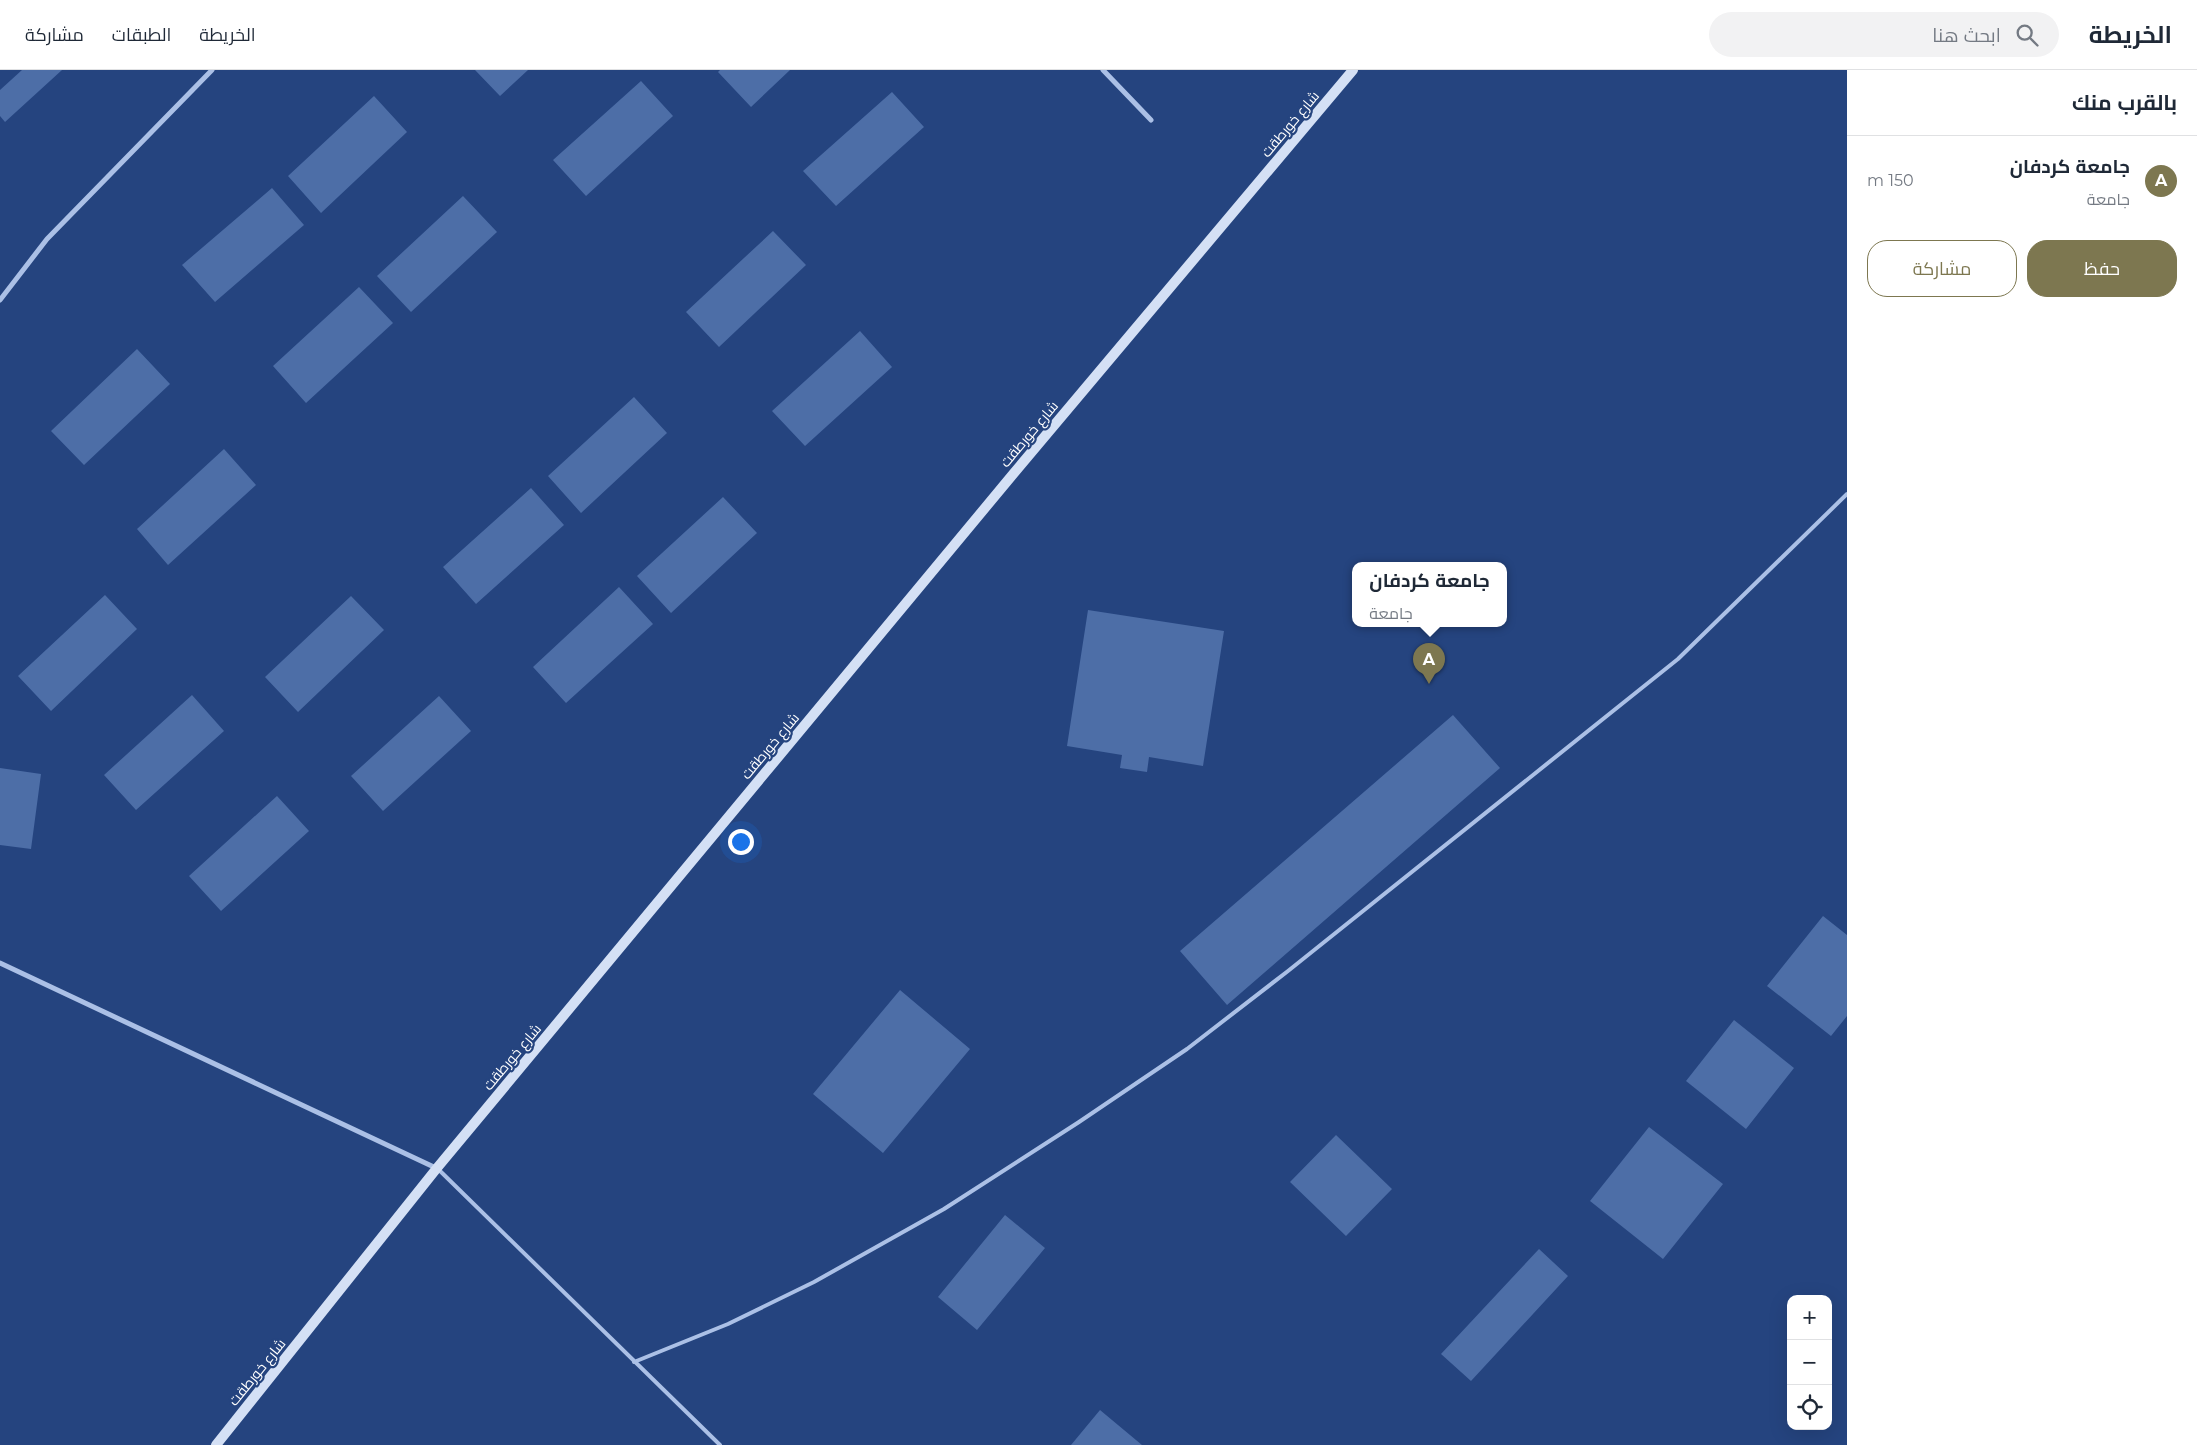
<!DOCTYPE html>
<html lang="ar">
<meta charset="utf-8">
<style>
:root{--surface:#fff;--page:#f2f2f3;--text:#1f2937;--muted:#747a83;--line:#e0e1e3;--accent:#7d7750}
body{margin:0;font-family:Montserrat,Cairo,sans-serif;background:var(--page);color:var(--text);direction:rtl}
.controls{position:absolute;right:15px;bottom:15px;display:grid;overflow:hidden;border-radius:10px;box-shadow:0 5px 20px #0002}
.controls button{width:45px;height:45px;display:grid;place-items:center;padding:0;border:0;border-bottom:1px solid var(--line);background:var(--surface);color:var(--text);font:25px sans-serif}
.you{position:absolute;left:740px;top:771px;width:18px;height:18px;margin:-12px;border:4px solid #fff;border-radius:50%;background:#1a73e8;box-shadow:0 0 0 8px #1a73e833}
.badge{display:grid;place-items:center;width:32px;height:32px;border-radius:50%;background:var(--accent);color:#fff;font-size:16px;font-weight:700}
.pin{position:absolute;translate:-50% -41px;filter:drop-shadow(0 1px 2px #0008)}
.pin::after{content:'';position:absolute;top:26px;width:18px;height:15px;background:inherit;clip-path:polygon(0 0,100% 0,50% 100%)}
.popup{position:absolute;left:1352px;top:492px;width:155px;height:65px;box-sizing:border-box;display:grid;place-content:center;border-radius:10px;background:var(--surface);filter:drop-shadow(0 1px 4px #0005);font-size:16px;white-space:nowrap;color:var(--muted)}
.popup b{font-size:19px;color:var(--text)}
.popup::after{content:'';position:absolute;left:50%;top:100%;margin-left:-10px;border:10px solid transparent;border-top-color:var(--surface)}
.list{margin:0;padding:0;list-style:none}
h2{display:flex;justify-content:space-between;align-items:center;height:65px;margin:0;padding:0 20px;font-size:21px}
h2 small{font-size:16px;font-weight:400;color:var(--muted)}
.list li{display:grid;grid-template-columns:32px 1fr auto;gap:15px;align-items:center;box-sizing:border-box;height:90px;padding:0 20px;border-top:1px solid var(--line)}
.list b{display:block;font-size:19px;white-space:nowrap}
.list p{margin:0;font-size:16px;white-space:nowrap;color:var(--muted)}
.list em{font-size:16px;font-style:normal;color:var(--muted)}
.actions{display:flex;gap:10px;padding:15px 20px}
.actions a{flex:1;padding:11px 0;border:1px solid var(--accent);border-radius:20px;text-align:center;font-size:18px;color:var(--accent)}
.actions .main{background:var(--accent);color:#fff}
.icon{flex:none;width:28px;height:28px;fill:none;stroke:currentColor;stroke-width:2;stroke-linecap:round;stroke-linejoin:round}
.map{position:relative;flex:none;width:1847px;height:1375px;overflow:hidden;direction:ltr}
header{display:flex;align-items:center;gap:30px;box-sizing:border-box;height:70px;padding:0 25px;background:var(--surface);border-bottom:1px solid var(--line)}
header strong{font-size:24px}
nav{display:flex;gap:28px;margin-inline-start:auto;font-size:18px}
.search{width:350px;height:45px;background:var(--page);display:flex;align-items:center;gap:12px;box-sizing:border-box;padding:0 18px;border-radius:28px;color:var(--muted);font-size:19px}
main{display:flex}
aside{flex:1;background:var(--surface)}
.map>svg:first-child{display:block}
.building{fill:#4d6ea7}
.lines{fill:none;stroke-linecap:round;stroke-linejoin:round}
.lane{stroke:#abc0e6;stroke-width:4}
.street{stroke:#abc0e6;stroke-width:5}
.secondary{stroke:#d4e0f5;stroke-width:10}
.labels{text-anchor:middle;stroke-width:4.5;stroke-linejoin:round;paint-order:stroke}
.street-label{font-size:14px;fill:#fff;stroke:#25447f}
</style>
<header>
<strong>الخريطة</strong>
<div class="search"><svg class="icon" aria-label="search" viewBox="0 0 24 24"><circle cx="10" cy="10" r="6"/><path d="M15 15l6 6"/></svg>ابحث هنا</div>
<nav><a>الخريطة</a><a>الطبقات</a><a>مشاركة</a></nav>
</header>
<main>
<aside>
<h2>بالقرب منك<small></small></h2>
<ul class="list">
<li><span class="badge">A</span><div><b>جامعة كردفان</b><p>جامعة</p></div><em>150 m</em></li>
</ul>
<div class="actions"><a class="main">حفظ</a><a>مشاركة</a></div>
</aside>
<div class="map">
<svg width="1847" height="1375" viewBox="0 0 1847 1375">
<rect width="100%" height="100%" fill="#25447f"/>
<!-- building -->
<path class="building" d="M 22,0 L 62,0 L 5,52 L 0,46 L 0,20 Z
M 475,0 L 528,0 L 500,26 Z
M 720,0 L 790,0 L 751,37 L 718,2 Z
M 641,11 L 673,46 L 586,126 L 553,90 Z
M 892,22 L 924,57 L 836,136 L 803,101 Z
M 374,26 L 407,62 L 321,143 L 288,106 Z
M 272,118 L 304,155 L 215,232 L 182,195 Z
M 463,126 L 497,162 L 411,242 L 377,206 Z
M 773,161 L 806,195 L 719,277 L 686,242 Z
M 359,217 L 393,253 L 306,333 L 273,296 Z
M 860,261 L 892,297 L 805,376 L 772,341 Z
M 137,279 L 170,314 L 84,395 L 51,361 Z
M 634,327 L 667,363 L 581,443 L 548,406 Z
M 224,379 L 256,415 L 168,495 L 137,459 Z
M 531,418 L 564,455 L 476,534 L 443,497 Z
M 723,427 L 757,463 L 671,543 L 637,506 Z
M 619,517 L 653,554 L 566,633 L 533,597 Z
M 105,525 L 137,559 L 51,641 L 18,606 Z
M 351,526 L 384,560 L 298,642 L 265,607 Z
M 1088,540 L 1224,561 L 1203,696 L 1149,687 L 1147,702 L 1120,698 L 1122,685 L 1067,676 Z
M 192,625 L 224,661 L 136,740 L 104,705 Z
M 439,626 L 471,661 L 383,741 L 351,706 Z
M 1453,645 L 1500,698 L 1227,935 L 1180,881 Z
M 0,698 L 41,704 L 31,779 L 0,775 Z
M 277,726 L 309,761 L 221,841 L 189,806 Z
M 1823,846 L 1847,865 L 1847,946 L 1831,966 L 1767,916 Z
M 900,920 L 970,979 L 883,1083 L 813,1024 Z
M 1734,950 L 1794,998 L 1746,1059 L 1686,1011 Z
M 1649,1057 L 1723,1114 L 1663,1189 L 1590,1131 Z
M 1336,1065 L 1392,1119 L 1346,1166 L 1290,1112 Z
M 1005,1145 L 1045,1178 L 977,1260 L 938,1227 Z
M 1539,1179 L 1568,1206 L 1471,1311 L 1441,1284 Z
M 1100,1340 L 1142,1375 L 1071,1375 Z"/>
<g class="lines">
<!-- lane -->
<path class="lane" d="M 437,1098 L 720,1375
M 634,1292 L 728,1254 L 814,1212 L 944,1139 L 1079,1052 L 1187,979 L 1288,901 L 1678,589 L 1847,424"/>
<!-- street -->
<path class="street" d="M 1103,0 L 1151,50
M 0,230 L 47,169 L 212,0
M 0,893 L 436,1098"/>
<!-- secondary -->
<path class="secondary" d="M 216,1375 L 437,1098 L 1014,403 L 1353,0"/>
</g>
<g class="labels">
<!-- street labels -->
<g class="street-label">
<text transform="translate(1290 54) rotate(-50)" y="5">شارع خورطقت</text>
<text transform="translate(1029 364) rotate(-50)" y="5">شارع خورطقت</text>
<text transform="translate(770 676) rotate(-50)" y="5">شارع خورطقت</text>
<text transform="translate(512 987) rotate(-50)" y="5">شارع خورطقت</text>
<text transform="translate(257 1302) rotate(-51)" y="5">شارع خورطقت</text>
</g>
</g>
</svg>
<div class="controls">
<button>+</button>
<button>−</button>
<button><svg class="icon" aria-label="locate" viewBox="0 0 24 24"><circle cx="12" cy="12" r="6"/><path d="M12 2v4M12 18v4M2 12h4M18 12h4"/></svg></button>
</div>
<div class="you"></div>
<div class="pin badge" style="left:1429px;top:614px">A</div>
<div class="popup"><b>جامعة كردفان</b>جامعة</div>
</div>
</main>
